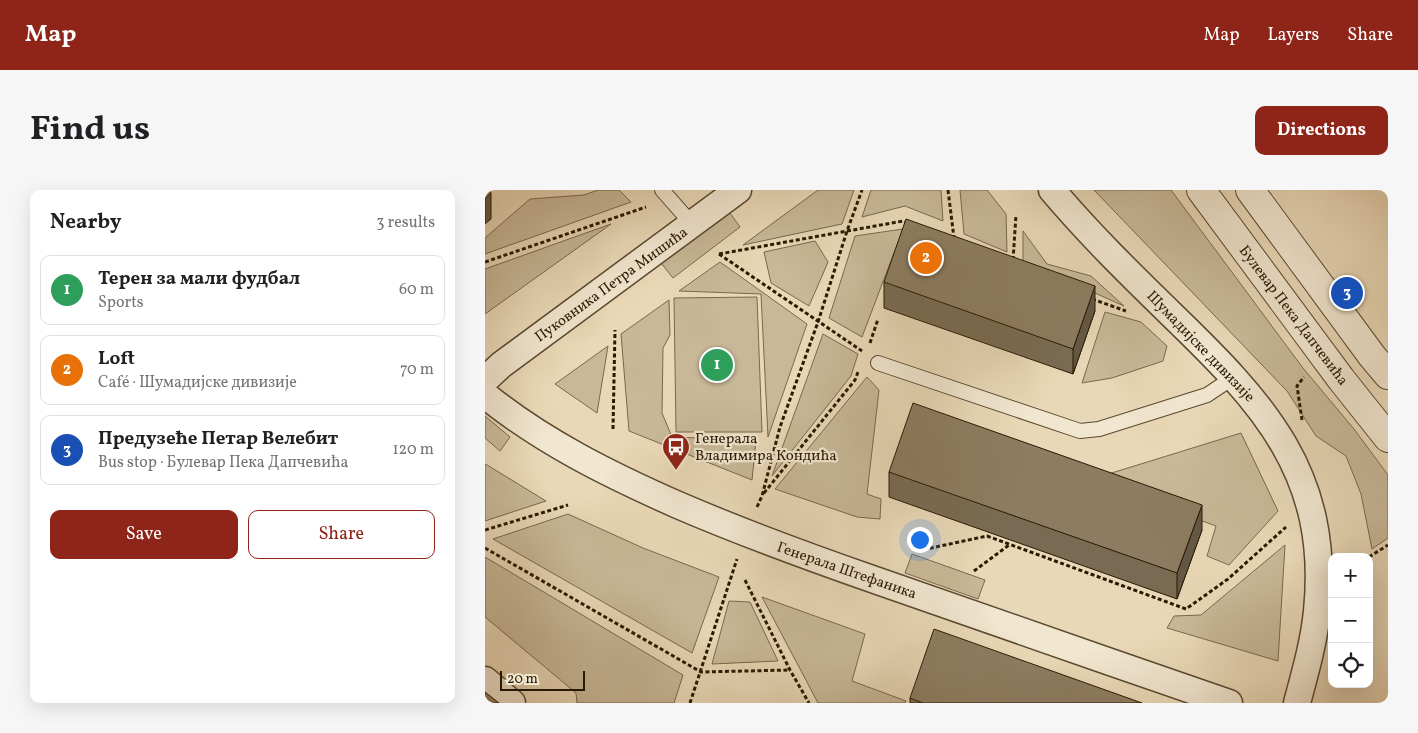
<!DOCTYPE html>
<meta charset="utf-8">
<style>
:root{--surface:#fff;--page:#f6f6f6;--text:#202124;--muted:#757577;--line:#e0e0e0;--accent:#8f2418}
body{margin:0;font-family:Vollkorn,serif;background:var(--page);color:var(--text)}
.controls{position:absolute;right:15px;bottom:15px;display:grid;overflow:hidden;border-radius:10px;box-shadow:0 5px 20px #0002}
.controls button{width:45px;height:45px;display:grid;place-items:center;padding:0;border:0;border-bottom:1px solid var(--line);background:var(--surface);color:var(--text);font:25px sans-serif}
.scale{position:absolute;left:15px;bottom:12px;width:85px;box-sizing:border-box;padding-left:5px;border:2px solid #291903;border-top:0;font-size:14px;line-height:18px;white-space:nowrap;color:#291903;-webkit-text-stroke:4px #f1e6d0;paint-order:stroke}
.you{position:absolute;left:434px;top:349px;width:18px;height:18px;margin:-12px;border:4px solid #fff;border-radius:50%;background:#1a73e8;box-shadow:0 0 0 8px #1a73e833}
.badge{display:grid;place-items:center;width:32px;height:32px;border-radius:50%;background:var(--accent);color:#fff;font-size:16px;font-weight:700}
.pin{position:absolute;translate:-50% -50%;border:2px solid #fff;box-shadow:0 1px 5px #0006}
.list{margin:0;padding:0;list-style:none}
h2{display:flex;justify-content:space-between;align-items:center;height:65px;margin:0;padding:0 20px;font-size:21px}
h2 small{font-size:16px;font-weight:400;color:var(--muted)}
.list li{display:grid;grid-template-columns:32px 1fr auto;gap:15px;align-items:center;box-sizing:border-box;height:70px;margin:0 10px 10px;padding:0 10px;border:1px solid var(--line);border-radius:10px}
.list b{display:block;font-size:19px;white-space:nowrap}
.list p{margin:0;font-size:16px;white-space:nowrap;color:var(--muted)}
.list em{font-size:16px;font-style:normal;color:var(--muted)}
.actions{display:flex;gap:10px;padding:15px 20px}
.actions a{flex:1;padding:11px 0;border:1px solid var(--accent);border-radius:10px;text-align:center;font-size:18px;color:var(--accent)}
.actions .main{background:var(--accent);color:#fff}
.icon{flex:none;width:28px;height:28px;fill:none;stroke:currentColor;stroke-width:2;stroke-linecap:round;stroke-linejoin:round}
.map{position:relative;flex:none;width:903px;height:513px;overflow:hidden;border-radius:10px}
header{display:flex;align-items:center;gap:30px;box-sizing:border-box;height:70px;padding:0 25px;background:var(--accent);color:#fff}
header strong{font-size:24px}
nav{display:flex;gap:28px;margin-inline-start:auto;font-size:18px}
.intro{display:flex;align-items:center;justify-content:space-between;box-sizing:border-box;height:120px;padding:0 30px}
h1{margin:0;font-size:35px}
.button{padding:12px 22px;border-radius:10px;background:var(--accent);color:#fff;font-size:18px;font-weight:700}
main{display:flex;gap:30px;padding:0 30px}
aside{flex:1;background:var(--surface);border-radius:10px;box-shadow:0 5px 20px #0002}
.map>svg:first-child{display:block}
.green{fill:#c8b898;stroke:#78684e}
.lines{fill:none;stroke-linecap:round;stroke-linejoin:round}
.service-casing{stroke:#594930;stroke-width:16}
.minor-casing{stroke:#594930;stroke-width:29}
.tertiary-casing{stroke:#594930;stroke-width:30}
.path{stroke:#291903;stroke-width:3;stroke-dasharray:4 2.5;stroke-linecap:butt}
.service{stroke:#f1e6d0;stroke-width:14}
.minor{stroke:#f1e6d0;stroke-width:26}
.tertiary{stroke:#f1e6d0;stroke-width:28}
.wall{fill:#796b53;stroke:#291903}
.shaded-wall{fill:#635744;stroke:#291903}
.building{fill:#8d7c61;stroke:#291903}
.labels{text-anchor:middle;stroke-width:4.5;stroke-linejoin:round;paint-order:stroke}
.street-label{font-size:15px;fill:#291903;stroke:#f1e6d0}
.poi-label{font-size:15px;fill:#291903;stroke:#f1e6d0;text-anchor:start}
</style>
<header>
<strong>Map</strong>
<nav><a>Map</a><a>Layers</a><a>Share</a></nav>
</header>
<div class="intro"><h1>Find us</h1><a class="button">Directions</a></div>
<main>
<aside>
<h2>Nearby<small>3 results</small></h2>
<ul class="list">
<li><span class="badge" style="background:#2e9e5b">1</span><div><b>Терен за мали фудбал</b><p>Sports</p></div><em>60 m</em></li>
<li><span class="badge" style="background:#e8710a">2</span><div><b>Loft</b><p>Café · Шумадијске дивизије</p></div><em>70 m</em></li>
<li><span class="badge" style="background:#1a4fb4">3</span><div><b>Предузеће Петар Велебит</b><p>Bus stop · Булевар Пека Дапчевића</p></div><em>120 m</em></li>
</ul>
<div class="actions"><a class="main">Save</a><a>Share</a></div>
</aside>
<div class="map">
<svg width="903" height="513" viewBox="0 0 903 513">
<rect width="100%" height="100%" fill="#e9d8b7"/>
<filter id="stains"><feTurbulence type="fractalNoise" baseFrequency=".004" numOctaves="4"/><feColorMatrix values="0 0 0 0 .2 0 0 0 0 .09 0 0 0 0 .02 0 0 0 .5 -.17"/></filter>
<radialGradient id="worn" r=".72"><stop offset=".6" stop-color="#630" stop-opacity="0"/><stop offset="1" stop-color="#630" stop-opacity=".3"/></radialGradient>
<!-- green -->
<path class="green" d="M 113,0 L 134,0 L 146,12 L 0,64 L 0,48 L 45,9 L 99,5 Z
M 333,0 L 369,0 L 357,34 L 258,55 Z
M 386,0 L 456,0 L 458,31 L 420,16 L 377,27 Z
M 475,0 L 502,0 L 521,24 L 522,62 L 479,44 Z
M 609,0 L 686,0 L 818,178 L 869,239 L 903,285 L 903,348 L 887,359 L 876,304 L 861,266 L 831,246 L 802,201 Z
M 245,23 L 255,37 L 188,88 L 176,73 Z
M 126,34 L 0,124 L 0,79 Z
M 418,39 L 377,147 L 344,128 L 370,46 Z
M 538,41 L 562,74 L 606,86 L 639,116 L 538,71 Z
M 330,51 L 343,72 L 324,116 L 286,93 L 279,62 Z
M 235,72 L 322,134 L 283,247 L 276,104 L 194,101 Z
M 272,107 L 277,242 L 191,242 L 189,108 Z
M 184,110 L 185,145 L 178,158 L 177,223 L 187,247 L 271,250 L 267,290 L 144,241 L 136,144 Z
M 620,122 L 656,132 L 682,156 L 678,171 L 627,188 L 597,193 Z
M 338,144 L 373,164 L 366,186 L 287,286 Z
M 123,156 L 112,223 L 70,194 Z
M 382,187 L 394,200 L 382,304 L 396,309 L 395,329 L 372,327 L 290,299 Z
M 0,226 L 25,247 L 15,261 L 0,248 Z
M 756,243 L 793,321 L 744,375 L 722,366 L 731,336 L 604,290 Z
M 0,274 L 2,275 L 61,311 L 0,331 Z
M 83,324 L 158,358 L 234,387 L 207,463 L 8,349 Z
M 800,355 L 793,471 L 682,438 L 689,426 L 716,425 Z
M 427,364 L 500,390 L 493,409 L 420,383 Z
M 0,367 L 198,485 L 189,513 L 92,513 L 91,503 L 0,427 Z
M 277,407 L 380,444 L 367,491 L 421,511 L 420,513 L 333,513 Z
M 244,411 L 265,412 L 293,471 L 227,474 Z"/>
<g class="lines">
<defs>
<path id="service" d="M 177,0 L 207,34
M 393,173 L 595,241 L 614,239 L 722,205 L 749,187"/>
<path id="minor" d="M 567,0 C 604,44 646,85 687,125 C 778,213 846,284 832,421 C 829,452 820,483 812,513
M 0,190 L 16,175 L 253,0
M 0,205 C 58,252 125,285 193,315 C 258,343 324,367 390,390 C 508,432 626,472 744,513
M 0,490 L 27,513"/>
<path id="tertiary" d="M 716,0 L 856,189 L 903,248
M 765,0 L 887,166 L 903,185"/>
</defs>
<!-- service casing -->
<use href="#service" class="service-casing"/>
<!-- minor casing -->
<use href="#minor" class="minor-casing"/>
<!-- tertiary casing -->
<use href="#tertiary" class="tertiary-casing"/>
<!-- path -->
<path class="path" d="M 463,0 L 469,48
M 234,64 L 418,31 L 422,33
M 234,64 L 377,161
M 528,70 L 531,25
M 0,72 L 161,17
M 607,109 L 641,121
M 385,153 L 393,129
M 817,230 L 812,196 L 819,187
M 128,239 L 130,140
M 279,303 L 370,190 L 373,182
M 272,317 L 277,306 L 295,237 L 333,132 L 362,41 L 377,0
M 0,340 L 83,315
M 0,358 L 216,482 L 305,480
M 432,361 L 502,346 L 701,419 L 743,389 L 801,337
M 884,367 L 903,355
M 489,381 L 524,355
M 260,390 L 305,480 L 324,513
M 205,513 L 252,369"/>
<!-- service -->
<use href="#service" class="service"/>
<!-- minor -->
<use href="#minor" class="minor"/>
<!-- tertiary -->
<use href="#tertiary" class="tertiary"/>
</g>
<!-- wall -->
<path class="wall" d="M 399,92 L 610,121 L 588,184 L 399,118 Z
M 404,282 L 717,340 L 692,409 L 404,307 Z
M 425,508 L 657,513 L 425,513 Z"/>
<!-- shaded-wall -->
<path class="shaded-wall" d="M 6,3 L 6,29 L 0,34 L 0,9 Z
M 610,96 L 610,121 L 588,184 L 588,159 Z
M 717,315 L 717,340 L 692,409 L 692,383 Z"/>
<!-- building -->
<path class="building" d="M 0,0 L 4,0 L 6,3 L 0,9 Z
M 421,29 L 610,96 L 588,159 L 399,92 Z
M 428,213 L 717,315 L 692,383 L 404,282 Z
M 449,439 L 657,513 L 438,513 L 425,508 Z
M 0,502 L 14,513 L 0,513 Z"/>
<!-- icons -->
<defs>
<symbol id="bus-pin" viewBox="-11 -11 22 30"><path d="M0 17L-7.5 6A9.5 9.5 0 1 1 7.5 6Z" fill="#8f2418" stroke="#f1e6d0"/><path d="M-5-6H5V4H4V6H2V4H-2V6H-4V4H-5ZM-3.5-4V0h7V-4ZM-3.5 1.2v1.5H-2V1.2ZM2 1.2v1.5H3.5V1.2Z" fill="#fff"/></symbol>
</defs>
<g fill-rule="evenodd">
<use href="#bus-pin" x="175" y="241" width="32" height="43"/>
</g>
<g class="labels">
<!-- street labels -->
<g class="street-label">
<text transform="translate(126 94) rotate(-36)" y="5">Пуковника Петра Мишића</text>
<text transform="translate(809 125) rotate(53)" y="5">Булевар Пека Дапчевића</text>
<text transform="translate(716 156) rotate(46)" y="5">Шумадијске дивизије</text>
<text transform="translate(362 380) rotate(19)" y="5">Генерала Штефаника</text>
</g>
<!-- poi labels -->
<g class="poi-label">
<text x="210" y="253">Генерала<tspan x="210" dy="17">Владимира Кондића</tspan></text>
</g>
</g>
<rect width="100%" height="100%" filter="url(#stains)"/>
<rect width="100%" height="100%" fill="url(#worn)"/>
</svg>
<div class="controls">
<button>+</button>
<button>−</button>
<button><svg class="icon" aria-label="locate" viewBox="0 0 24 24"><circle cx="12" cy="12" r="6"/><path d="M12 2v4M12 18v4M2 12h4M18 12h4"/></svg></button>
</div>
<div class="scale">20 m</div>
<div class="you"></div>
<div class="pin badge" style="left:232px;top:175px;background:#2e9e5b">1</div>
<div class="pin badge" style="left:441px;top:68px;background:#e8710a">2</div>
<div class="pin badge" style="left:862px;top:103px;background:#1a4fb4">3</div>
</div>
</main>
